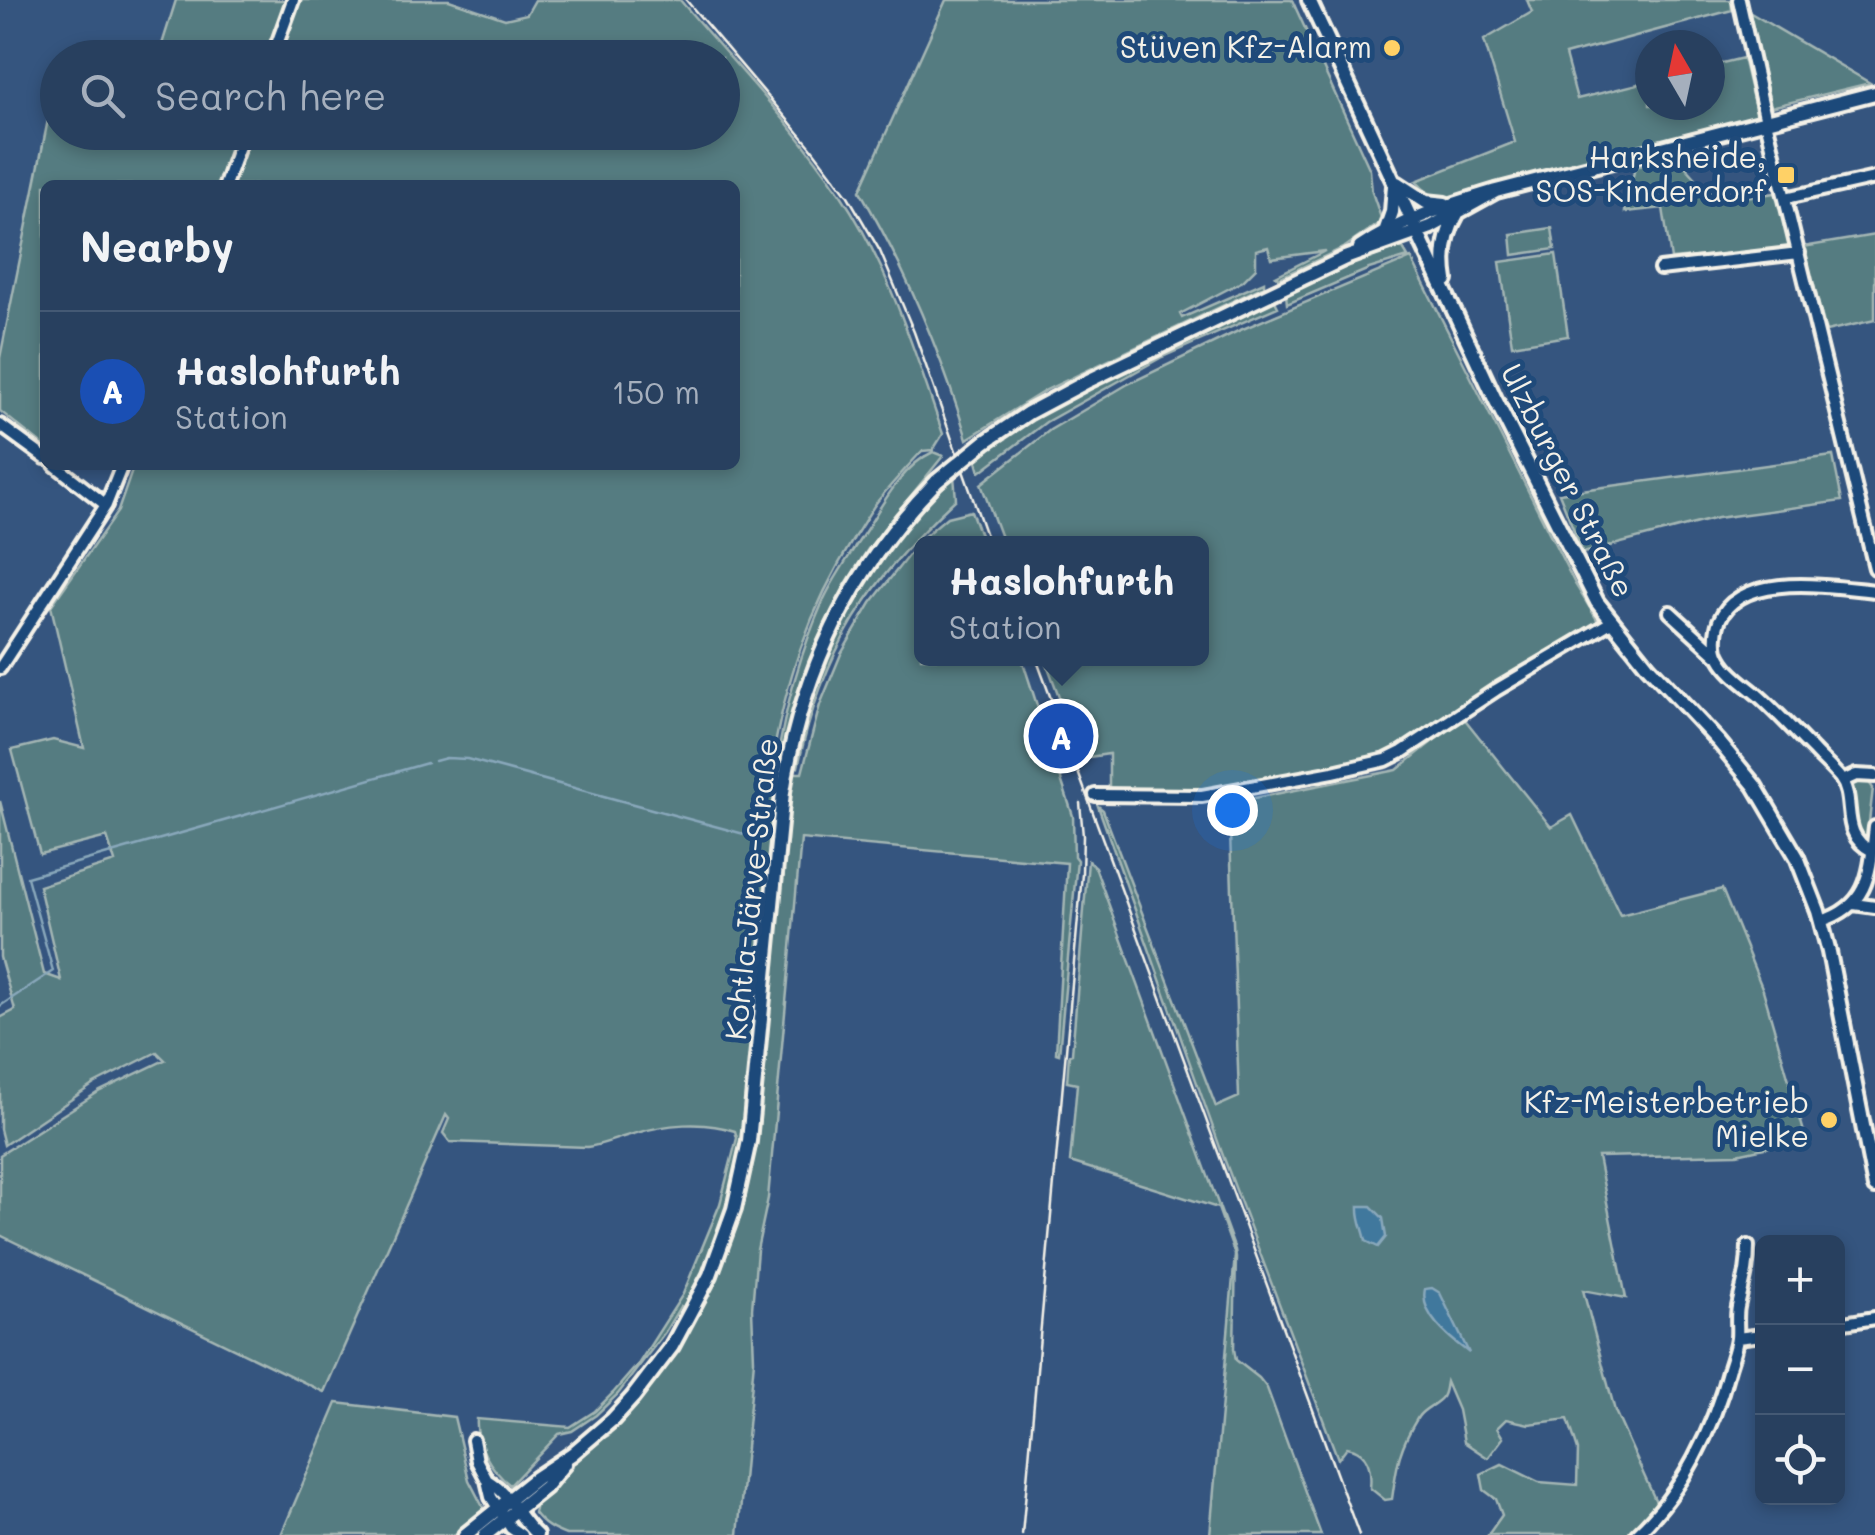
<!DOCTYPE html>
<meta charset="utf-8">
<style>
:root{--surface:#28405f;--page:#304765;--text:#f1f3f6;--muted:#a5afbd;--line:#445974;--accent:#ffd166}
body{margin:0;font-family:Mali,sans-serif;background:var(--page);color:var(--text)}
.controls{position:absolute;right:30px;bottom:30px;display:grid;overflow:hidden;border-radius:15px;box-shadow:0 5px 15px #0003}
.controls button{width:90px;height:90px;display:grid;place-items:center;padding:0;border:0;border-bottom:2px solid var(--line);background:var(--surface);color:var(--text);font:50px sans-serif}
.compass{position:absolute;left:1635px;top:30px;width:90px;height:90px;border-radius:50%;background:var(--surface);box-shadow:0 5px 15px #0003;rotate:351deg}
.you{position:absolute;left:1232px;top:810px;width:35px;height:35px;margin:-25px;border:8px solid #fff;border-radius:50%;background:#1a73e8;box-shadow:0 0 0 15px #1a73e833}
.badge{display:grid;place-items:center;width:65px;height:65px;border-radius:50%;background:var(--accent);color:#fff;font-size:32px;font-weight:700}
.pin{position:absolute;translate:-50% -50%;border:5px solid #fff;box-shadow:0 2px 10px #0006}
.popup{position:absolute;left:914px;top:536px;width:295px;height:130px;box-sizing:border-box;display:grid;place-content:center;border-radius:15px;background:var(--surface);filter:drop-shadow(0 2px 8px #0005);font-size:32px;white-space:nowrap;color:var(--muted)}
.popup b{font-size:38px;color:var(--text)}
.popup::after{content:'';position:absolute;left:50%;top:100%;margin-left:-20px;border:20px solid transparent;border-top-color:var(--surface)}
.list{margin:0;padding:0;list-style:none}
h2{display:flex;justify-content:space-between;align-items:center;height:130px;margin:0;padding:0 40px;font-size:42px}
h2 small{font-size:32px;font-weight:400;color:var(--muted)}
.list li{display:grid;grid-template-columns:65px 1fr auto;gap:30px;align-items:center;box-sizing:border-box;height:160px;padding:0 40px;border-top:2px solid var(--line)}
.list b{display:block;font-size:38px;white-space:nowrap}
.list p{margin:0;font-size:32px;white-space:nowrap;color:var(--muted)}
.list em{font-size:32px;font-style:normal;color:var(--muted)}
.icon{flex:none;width:55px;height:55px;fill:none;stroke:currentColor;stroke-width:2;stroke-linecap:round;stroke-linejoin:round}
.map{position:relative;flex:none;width:1875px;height:1535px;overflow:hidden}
.search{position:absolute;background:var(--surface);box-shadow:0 5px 15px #0003;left:40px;top:40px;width:700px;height:110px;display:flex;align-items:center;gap:25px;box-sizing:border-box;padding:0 35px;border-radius:55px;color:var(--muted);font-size:38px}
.panel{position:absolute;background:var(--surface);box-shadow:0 5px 15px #0003;left:40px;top:180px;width:700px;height:290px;border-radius:15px}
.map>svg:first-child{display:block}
.green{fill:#547b81;stroke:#a4b6b4;stroke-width:2.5}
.water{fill:#41789d;stroke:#89a8bb;stroke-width:2.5}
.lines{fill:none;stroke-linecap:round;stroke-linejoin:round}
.stream{stroke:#89a8bb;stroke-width:2.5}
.minor-casing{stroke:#f4f1e8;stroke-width:18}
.major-casing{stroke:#f4f1e8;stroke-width:20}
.minor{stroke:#1f4a7a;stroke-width:10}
.major{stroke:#1f4a7a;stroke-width:12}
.rail{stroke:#f4f1e8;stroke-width:2.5}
.major-bridge-casing{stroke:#f4f1e8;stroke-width:20;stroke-linecap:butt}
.major-bridge{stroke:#1f4a7a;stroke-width:12}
.poi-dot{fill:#ffd166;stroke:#1f4a7a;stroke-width:4}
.labels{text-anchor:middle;stroke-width:10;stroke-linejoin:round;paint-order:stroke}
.poi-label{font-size:30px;fill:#f4f1e8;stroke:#1f4a7a;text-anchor:end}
.street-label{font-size:30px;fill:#f4f1e8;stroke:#1f4a7a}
</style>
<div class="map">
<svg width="1875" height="1535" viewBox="0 0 1875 1535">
<rect width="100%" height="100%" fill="#35557f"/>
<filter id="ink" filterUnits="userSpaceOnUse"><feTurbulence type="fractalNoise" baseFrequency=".01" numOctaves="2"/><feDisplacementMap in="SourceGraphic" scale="20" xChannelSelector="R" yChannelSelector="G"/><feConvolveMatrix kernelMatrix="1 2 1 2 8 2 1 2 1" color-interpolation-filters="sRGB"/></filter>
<g filter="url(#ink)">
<!-- green -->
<path class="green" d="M 176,0 L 449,0 L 505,19 L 527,14 L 535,0 L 680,0 C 734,64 794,125 841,195 C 889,267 915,353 943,434 L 933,450 L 922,451 C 908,466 894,481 881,497 C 871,508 864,523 855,536 C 808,612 786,679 771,766 L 780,770 L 780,773 L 744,1144 C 731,1203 713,1257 685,1311 L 678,1315 L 681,1305 L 665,1332 L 618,1394 L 596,1415 L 572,1431 L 559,1434 L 510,1485 C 491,1470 475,1444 477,1419 L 570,1427 L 595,1411 L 613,1393 L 639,1363 L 683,1294 L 720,1204 L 737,1138 L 735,1131 C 703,1120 665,1124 633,1134 C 617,1138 603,1145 587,1147 L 450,1142 L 443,1133 L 449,1119 L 446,1115 L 324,1392 L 0,1235 L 0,1155 L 100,1091 L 165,1060 L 157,1052 L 94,1084 L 4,1145 L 0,1129 L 0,1018 L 15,1010 L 0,957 L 0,801 L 44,974 L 61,980 L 39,886 L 115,862 L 107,837 L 40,854 L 12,750 L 53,740 L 84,748 L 51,606 L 118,511 L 134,465 L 735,465 L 735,185 L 45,185 L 45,447 L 0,411 L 0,358 L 54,90 L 57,91 L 58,132 L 722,132 L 722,58 L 158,57 Z
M 946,0 L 1292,0 L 1370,170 L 1372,192 L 1382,221 L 1345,247 L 1279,278 L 1276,276 L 1325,251 L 1271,258 L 1268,247 L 1256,250 L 1256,268 L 1243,281 L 1180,314 L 1182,318 L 1264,282 L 1264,286 L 1046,390 L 967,439 C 941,353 905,268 860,191 Z
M 1527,0 L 1731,0 L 1732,10 L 1565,55 L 1577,99 L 1650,81 L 1650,105 L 1710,105 L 1710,66 L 1743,58 L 1757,116 L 1470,193 C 1445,199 1435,203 1416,181 L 1515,142 L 1484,40 L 1532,12 Z
M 1749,12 L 1870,83 L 1771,107 Z
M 1677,157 L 1703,186 L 1721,200 L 1776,193 L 1791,249 L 1671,259 L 1663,208 L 1625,212 L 1635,167 Z
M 1552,228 L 1555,249 L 1513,255 L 1511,234 Z
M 1875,235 L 1875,320 L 1826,331 L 1803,247 Z
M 1416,245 L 1595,608 L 1592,610 L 1541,511 L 1414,247 Z
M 1402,247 L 1408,257 L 1369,269 L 1287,304 L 1286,294 L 1360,261 Z
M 1556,254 L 1568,336 L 1512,345 L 1500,262 Z
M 1411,258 L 1575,584 L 1601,626 L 1386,758 L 1202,793 L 1109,790 L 1109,754 L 1082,758 L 1045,659 L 1201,658 L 1201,544 L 1003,543 L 981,484 L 1050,430 L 1128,384 L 1238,331 Z
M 1274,299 L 1278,307 L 1162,357 L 1046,422 L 980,472 L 976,458 C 1063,386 1173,346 1274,299 Z
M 933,452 L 943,456 L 868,549 L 845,585 L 817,641 L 796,700 L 783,761 L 777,762 C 785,706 801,651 824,599 C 836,574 853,551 868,527 C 884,501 904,465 933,452 Z
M 1833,456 L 1842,501 L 1717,518 L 1583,553 L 1559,493 Z
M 954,476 L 956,499 C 870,579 822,650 798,767 L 795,766 L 793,763 L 798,735 L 828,646 L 878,556 L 942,483 Z
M 971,511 L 983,543 L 921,544 L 921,658 L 1022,659 L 1073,816 L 1074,856 L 1077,860 L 1059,1054 L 1056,1053 L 1067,863 L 801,839 L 768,1198 L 757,1250 L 752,1309 L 754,1360 L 738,1535 L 566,1535 C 553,1530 543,1525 534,1513 L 536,1505 L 533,1501 L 601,1437 L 609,1436 L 610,1427 L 681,1339 L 753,1153 L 791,773 L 802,773 L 820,705 L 841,654 L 871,603 L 922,538 L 947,517 Z
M 1463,717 L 1551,827 L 1572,815 L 1620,915 L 1722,889 L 1763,990 L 1806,1139 L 1737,1154 L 1598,1157 L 1626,1298 L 1583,1290 L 1615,1411 L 1657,1504 L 1646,1519 L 1628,1535 L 1488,1535 L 1502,1515 L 1496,1499 L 1484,1490 L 1481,1474 L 1502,1464 L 1539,1482 L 1577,1485 L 1578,1450 L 1568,1419 L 1529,1424 L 1506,1419 L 1497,1428 L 1503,1438 L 1488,1458 L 1464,1442 L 1458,1410 L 1446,1382 C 1445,1387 1445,1392 1442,1397 C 1436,1405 1424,1408 1418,1417 C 1399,1448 1397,1463 1392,1499 L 1385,1500 L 1370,1488 C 1372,1469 1368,1450 1347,1447 L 1338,1459 L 1222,1153 L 1098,806 L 1103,810 L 1216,1107 L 1239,1097 L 1229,803 L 1397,770 Z
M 1855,780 L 1867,780 L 1873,788 L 1867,839 L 1865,839 L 1857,830 L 1849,789 Z
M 1088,861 L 1095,867 L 1235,1250 L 1236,1257 L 1234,1349 L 1236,1360 L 1259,1378 L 1267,1388 L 1321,1535 L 1210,1535 L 1235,1255 L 1218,1208 L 1070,1162 L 1077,1084 L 1067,1082 L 1069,1055 L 1072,1054 Z
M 337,1403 L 454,1417 L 469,1480 L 485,1511 L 454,1535 L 281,1535 Z"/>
<!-- water -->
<path class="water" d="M 1359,1206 L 1371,1206 L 1383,1218 L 1386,1237 L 1378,1247 L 1366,1241 C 1364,1229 1358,1219 1359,1206 Z
M 1432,1288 L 1440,1293 L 1469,1353 C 1451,1339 1419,1315 1425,1289 Z"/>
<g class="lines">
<!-- stream -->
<path class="stream" d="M 435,761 L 446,758 L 467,759 L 755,837
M 0,1006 L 53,971 L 27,877 L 427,763"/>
<defs>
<path id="minor" d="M 1739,0 L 1766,121 L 1875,568
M 272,58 L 293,0
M 225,185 L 244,132
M 1786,198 L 1875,178
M 1660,269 L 1799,253
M 0,425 L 45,458
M 55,465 L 106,505
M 1670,612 L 1717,655
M 0,668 L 106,505 L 122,465
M 1843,781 L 1856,775 L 1875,776
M 1095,795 L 1202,796 L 1333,772 L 1386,760 L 1402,752 L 1496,690 L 1611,622
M 1872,851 C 1838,834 1857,800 1840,778 C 1832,768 1821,759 1813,750 C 1795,732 1778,713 1759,696 C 1746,685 1728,673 1720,658 C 1714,648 1715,632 1719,621 C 1740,570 1832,587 1875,591
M 1854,904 L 1875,907
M 1821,921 C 1870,906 1870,871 1875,827
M 1838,1324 L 1875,1318
M 1737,1338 L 1762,1335
M 473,1440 L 477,1461 L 487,1480 L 491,1497 L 511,1528 L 521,1535
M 487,1480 C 513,1496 516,1516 537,1535
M 1636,1535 C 1683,1491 1713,1430 1729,1368 C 1732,1358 1736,1348 1737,1338 C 1738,1328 1736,1317 1738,1307 C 1743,1283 1748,1272 1748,1246"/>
<path id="major" d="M 1309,0 L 1495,399 L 1597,602 L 1648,666 L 1719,742 L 1755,786 L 1797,857 L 1818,911 L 1829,952 L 1875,1187
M 1397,183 L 1426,202 L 1445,204
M 1385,232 L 1392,212 L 1394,186
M 1360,248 C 1400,220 1450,205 1496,191 L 1875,93
M 1446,280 C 1442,257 1445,234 1457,214
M 985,442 L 1028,413 L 1088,381 L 1345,258 L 1431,227 L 1496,191
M 465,1535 L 536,1478 L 572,1454 L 613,1419 L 633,1397 L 672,1346 L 710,1275 L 734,1209 L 749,1141 L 783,792 C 801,672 852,567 937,481
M 485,1535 L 545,1487 L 564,1464"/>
</defs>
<!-- minor casing -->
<use href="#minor" class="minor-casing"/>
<!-- major casing -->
<use href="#major" class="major-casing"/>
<!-- minor -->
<use href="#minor" class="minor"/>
<!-- major -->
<use href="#major" class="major"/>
<!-- rail -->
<path class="rail" d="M 686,0 L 810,146 L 848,196 L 880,251 L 914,332 L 989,544
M 1036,658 L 1359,1535
M 1022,1535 L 1082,874 L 1083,836 L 1080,803"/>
<defs>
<path id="major-bridge" d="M 937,481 L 985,442"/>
</defs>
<!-- major-bridge casing -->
<use href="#major-bridge" class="major-bridge-casing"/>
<!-- major-bridge -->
<use href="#major-bridge" class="major-bridge"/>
</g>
</g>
<!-- markers -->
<g class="poi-dot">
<circle cx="1392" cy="48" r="10"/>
<rect x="1776" y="165" width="20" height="20" rx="5"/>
<circle cx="1829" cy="1120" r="10"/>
</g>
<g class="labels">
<!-- poi labels -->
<g class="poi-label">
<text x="1372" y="58">Stüven Kfz-Alarm</text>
<text x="1766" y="168">Harksheide,<tspan x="1766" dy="34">SOS-Kinderdorf</tspan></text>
<text x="1809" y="1113">Kfz-Meisterbetrieb<tspan x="1809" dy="34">Mielke</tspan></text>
</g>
<!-- street labels -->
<g class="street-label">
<text transform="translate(1567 481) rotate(63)" y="10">Ulzburger Straße</text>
<text transform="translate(752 889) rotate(-84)" y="10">Kohtla-Järve-Straße</text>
</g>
</g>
</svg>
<div class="controls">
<button>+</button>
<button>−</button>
<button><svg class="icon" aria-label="locate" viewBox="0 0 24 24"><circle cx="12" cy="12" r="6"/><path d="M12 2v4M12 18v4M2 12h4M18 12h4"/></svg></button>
</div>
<svg class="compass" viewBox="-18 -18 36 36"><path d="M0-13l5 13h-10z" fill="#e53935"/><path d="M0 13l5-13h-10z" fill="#a5afbd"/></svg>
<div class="you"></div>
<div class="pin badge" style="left:1061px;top:736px;background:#1a4fb4">A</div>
<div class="popup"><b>Haslohfurth</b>Station</div>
<div class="search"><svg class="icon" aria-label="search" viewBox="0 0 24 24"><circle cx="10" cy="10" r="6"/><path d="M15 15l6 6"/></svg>Search here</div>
<section class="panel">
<h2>Nearby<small></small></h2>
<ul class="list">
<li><span class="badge" style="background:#1a4fb4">A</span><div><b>Haslohfurth</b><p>Station</p></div><em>150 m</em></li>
</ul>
</section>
</div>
